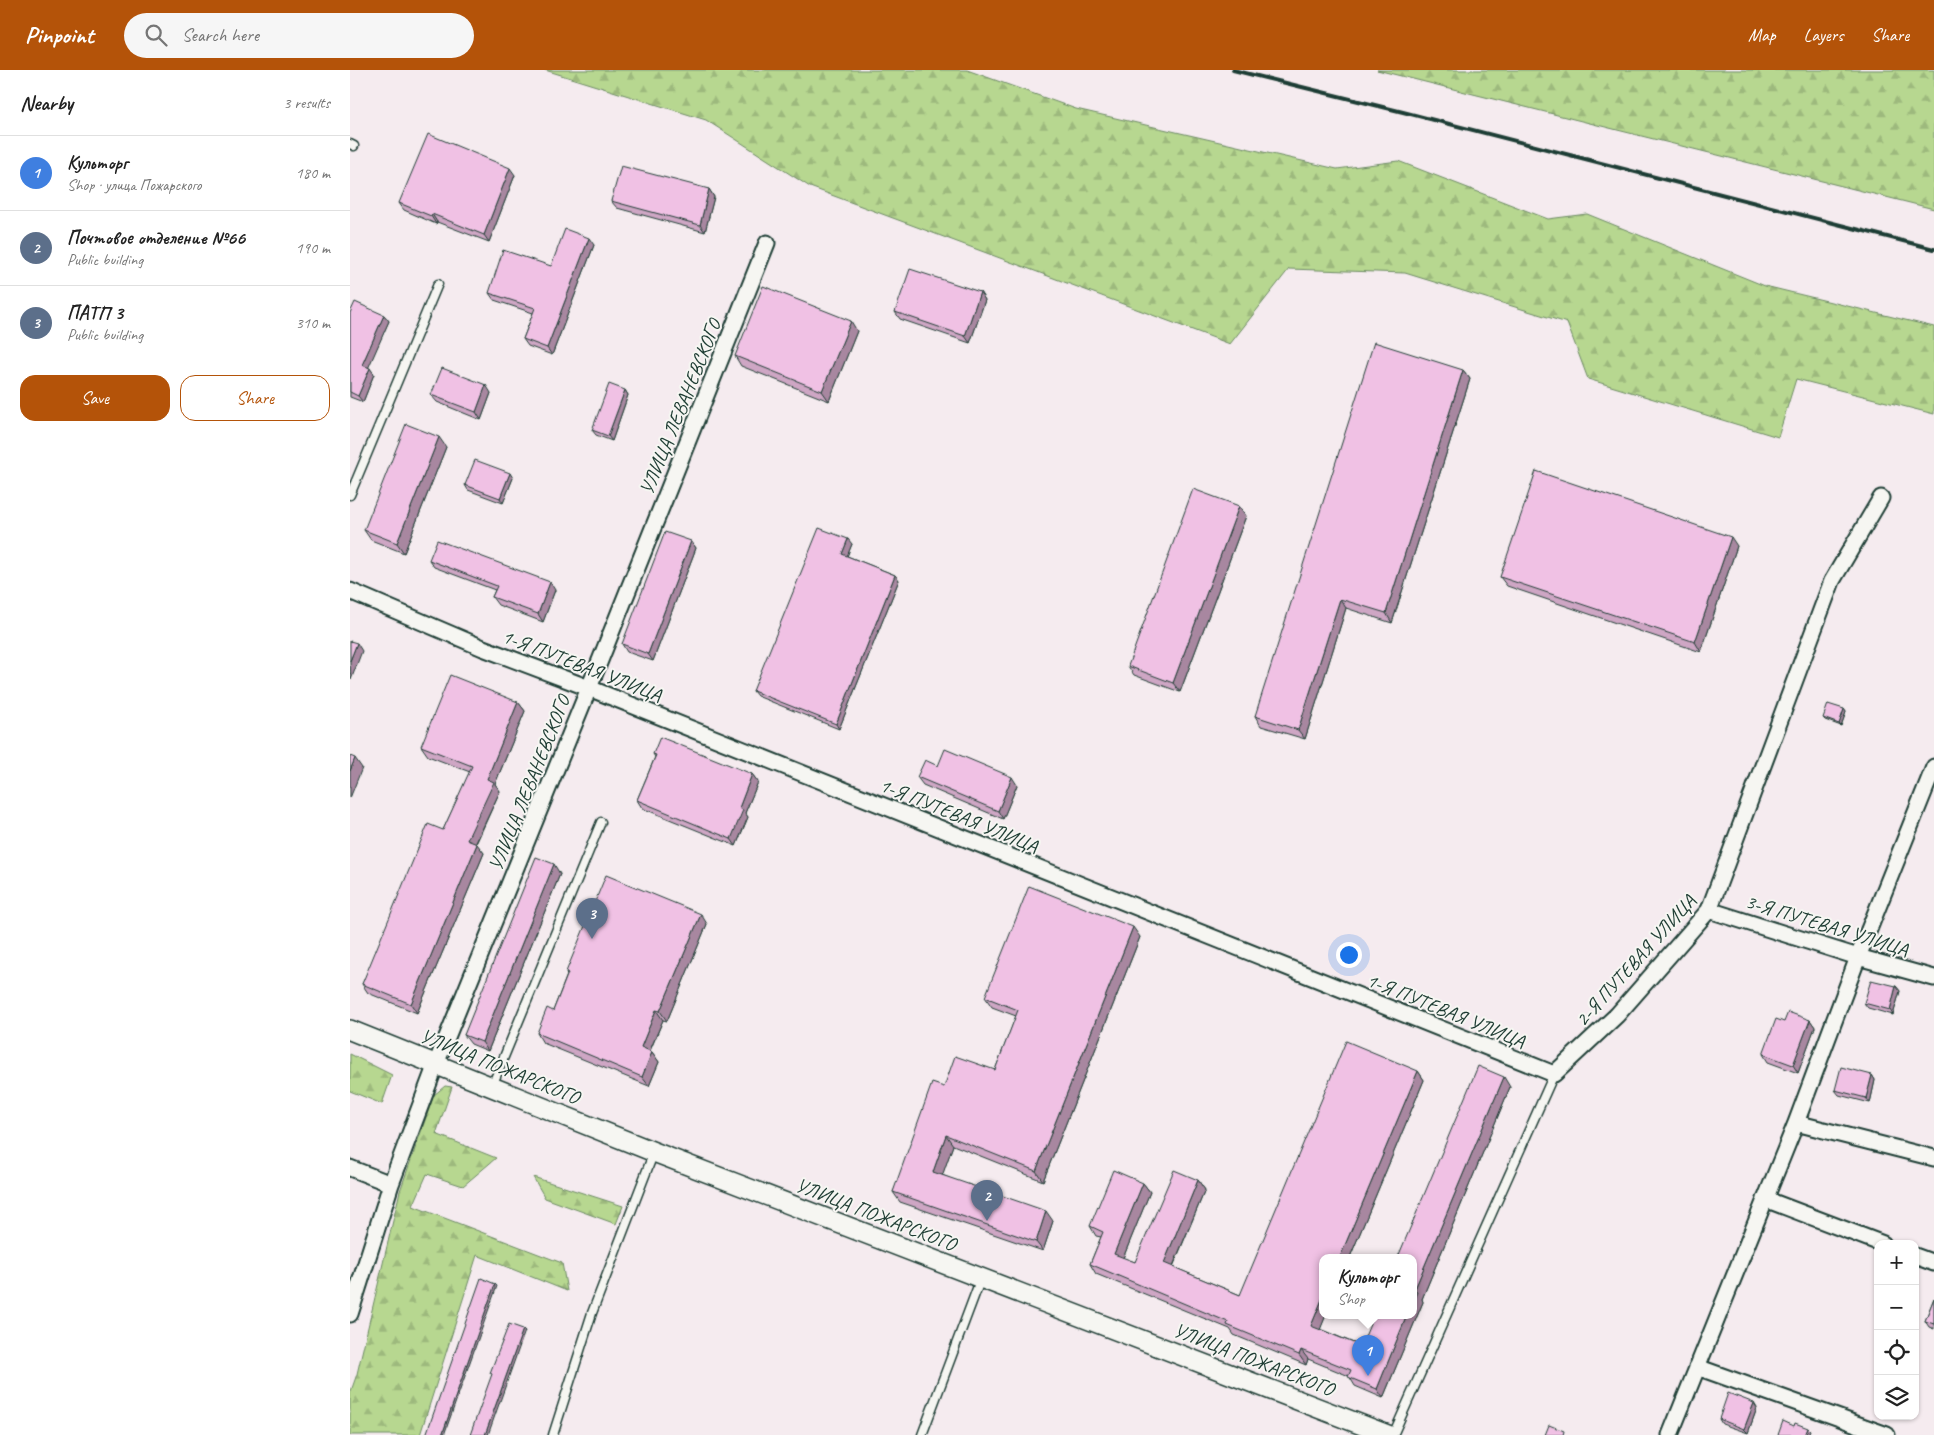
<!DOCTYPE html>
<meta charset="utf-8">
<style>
:root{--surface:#fff;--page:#f6f6f6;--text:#222;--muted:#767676;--line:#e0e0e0;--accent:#b45309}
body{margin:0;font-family:Caveat,sans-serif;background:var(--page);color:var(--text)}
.controls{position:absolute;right:15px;bottom:15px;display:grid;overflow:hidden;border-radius:10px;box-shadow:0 1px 4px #0004}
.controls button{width:45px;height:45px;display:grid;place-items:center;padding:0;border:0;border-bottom:1px solid var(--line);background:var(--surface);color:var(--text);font:25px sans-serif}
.you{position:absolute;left:998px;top:884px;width:18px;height:18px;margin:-12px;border:4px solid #fff;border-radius:50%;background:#1a73e8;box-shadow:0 0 0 8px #1a73e833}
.badge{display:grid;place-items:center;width:32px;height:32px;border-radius:50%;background:var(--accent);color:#fff;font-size:16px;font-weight:700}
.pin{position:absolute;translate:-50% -41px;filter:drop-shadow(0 1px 2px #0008)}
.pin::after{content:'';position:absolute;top:26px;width:18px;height:15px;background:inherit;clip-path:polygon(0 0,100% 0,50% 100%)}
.popup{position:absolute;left:969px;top:1184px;width:98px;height:65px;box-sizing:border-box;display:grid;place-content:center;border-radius:10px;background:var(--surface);filter:drop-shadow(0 1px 4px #0005);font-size:16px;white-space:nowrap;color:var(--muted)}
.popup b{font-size:19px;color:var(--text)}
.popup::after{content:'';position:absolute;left:50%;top:100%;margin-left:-10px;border:10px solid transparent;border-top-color:var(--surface)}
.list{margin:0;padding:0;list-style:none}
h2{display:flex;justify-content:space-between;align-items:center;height:65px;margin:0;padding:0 20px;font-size:21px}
h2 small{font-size:16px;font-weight:400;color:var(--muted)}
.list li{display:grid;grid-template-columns:32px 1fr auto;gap:15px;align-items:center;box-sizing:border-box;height:75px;padding:0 20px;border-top:1px solid var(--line)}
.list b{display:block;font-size:19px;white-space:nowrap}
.list p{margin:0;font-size:16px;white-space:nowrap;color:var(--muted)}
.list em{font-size:16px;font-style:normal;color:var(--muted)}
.actions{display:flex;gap:10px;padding:15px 20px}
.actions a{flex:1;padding:11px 0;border:1px solid var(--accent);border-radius:15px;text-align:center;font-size:18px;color:var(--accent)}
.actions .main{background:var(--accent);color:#fff}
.icon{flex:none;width:28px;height:28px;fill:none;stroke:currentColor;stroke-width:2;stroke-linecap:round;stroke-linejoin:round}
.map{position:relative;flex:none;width:1584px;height:1365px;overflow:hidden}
header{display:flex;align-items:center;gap:30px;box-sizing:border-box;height:70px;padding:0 25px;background:var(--accent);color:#fff}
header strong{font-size:24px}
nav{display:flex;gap:28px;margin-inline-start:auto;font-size:18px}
.search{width:350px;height:45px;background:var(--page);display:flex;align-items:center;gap:12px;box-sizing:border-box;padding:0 18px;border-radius:28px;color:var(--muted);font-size:19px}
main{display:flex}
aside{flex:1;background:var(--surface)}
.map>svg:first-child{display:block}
.forest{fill:url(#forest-firs);stroke:#6b8a62}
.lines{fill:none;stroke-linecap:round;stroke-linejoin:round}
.service-casing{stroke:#1f3d34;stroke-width:11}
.minor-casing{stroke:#1f3d34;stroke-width:19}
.tertiary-casing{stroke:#1f3d34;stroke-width:22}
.service{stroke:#f6f6f2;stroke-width:8}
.minor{stroke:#f6f6f2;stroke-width:15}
.tertiary{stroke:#f6f6f2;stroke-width:19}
.rail{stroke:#1f3d34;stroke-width:4}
.wall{fill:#cea6c4;stroke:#1f3d34}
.shaded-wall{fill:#a887a0;stroke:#1f3d34}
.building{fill:#f0c1e4;stroke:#1f3d34}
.labels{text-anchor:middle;stroke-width:4;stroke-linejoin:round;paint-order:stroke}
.street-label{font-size:20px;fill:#1f3d34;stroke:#f6f6f2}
</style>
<header>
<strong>Pinpoint</strong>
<div class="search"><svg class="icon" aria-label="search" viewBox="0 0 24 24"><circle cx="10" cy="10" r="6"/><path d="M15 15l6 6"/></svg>Search here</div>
<nav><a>Map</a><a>Layers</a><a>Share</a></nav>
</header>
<main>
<aside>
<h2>Nearby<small>3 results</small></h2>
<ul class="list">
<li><span class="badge" style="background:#3f7fe0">1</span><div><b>Культорг</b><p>Shop · улица Пожарского</p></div><em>180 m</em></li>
<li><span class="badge" style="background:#5c6f8a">2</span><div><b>Почтовое отделение №66</b><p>Public building</p></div><em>190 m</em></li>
<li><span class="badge" style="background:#5c6f8a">3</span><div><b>ПАТП 3</b><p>Public building</p></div><em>310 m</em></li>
</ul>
<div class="actions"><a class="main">Save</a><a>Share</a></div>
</aside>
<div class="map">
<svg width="1584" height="1365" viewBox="0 0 1584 1365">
<defs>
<pattern id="forest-firs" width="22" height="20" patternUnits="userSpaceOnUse" patternTransform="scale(1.25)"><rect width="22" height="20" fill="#b7d790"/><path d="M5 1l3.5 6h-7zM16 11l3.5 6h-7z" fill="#9db97d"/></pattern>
</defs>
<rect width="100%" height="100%" fill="#f5ebef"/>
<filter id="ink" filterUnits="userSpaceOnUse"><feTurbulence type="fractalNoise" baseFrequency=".02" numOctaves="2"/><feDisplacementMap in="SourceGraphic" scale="10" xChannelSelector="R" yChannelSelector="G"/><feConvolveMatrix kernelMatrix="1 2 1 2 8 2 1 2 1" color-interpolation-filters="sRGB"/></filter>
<g filter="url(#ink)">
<!-- forest -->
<path class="forest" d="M 195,0 L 617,0 L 726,39 L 987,99 L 1048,91 L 1198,149 L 1237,144 L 1415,216 L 1584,257 L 1584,344 L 1446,309 L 1428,367 L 1238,309 L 1217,253 L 1055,203 L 939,199 L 880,274 L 460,117 L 356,50 Z
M 1027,0 L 1584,0 L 1584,139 Z
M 0,984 L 42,1005 L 32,1034 L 0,1021 Z
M 95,1016 L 102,1017 L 86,1064 L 146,1088 L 113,1116 L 77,1104 L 63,1136 L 212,1193 L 217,1221 L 127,1185 L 70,1365 L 0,1365 L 0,1324 L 7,1304 L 50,1121 L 84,1025 Z
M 183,1107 L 273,1136 L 266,1154 L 195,1128 Z"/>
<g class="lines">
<defs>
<path id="service" d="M 0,74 L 4,76
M 0,425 L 88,214
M 142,1016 L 251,752
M 203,1365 L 242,1243 L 304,1082
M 572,1365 L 631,1208
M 1043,1365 L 1204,1004"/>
<path id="minor" d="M 0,521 L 133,578 L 239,618 L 1204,1004 L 1267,945 L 1359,840 L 1482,511 L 1531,428
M 1359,840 L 1508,887 L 1584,908
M 1446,1053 L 1584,1088
M 0,1098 L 41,1114
M 1415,1129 L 1533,1174
M 1565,1186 L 1584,1193
M 0,1244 L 41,1114 L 86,994 L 239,618 L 417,173
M 1347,1297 L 1537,1365
M 1320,1365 L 1446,1053 L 1508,887 L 1584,697"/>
<path id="tertiary" d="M 0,960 L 304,1082 L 1038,1365"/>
</defs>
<!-- service casing -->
<use href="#service" class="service-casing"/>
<!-- minor casing -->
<use href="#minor" class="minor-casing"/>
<!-- tertiary casing -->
<use href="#tertiary" class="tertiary-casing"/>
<!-- service -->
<use href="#service" class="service"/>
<!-- minor -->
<use href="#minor" class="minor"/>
<!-- tertiary -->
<use href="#tertiary" class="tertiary"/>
<!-- rail -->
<path class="rail" d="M 883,0 L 1053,42 L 1584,179"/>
</g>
<!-- wall -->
<path class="wall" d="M 165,105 L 139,172 L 87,152 L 86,154 L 54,140 L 49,133 Z
M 359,119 L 364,127 L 355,162 L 267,138 L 261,131 Z
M 244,175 L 202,285 L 178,276 L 173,269 L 183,243 L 144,230 L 139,223 L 201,196 Z
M 630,222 L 635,230 L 620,273 L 550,249 L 545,242 Z
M 0,243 L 34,245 L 39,251 L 18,297 L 24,304 L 13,332 L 0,327 Z
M 507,261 L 479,331 L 391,296 L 385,286 Z
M 1113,300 L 1120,309 L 1042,553 L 996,538 L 955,669 L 911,656 L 905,646 Z
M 275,320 L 278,325 L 262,371 L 246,365 L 242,360 Z
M 141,323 L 131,350 L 87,332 L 81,325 Z
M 96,377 L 54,483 L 21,470 L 14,460 Z
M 163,408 L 153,433 L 118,420 L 115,415 Z
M 889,436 L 896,446 L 830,622 L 784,605 L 778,596 Z
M 341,471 L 346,478 L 303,591 L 277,582 L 272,574 Z
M 502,474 L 497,486 L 545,505 L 549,510 L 489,659 L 407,626 L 403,621 Z
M 1387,476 L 1351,582 L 1157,516 L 1150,507 Z
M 79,490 L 205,520 L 193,552 L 148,535 L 142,527 L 145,520 L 84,497 Z
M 168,632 L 175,641 L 145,714 L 150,721 L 126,774 L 134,783 L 67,943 L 18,923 L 12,914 L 93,760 L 120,702 L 78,686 L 71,676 Z
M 1494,639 L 1496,642 L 1491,656 L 1475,650 L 1473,648 Z
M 303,684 L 402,704 L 408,712 L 395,743 L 398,747 L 386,776 L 292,738 L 287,730 L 305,687 Z
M 588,696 L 667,715 L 653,749 L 573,715 L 567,707 Z
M 210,804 L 138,981 L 121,974 L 114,965 Z
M 357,854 L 317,951 L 313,950 L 300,981 L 302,982 L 309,992 L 299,1016 L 193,973 L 187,963 L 203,941 L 217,905 L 216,902 Z
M 790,867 L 693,1111 L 603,1075 L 592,1105 L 703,1151 L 693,1181 L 550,1132 L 543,1122 L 594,1017 L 645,1000 L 666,946 L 642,937 L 635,927 Z
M 1546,916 L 1550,921 L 1543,945 L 1518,938 L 1514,933 Z
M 1460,950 L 1465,957 L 1448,1003 L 1418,992 L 1413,984 L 1434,952 Z
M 1068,1001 L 1074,1010 L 1000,1187 L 973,1187 L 973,1245 L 976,1245 L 970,1259 L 1011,1276 L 1160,1017 L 1072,1229 L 1073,1232 L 1033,1328 L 1005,1316 L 999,1306 L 958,1289 L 956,1295 L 884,1265 L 880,1259 L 746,1204 L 740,1194 L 751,1167 L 746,1166 L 740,1156 L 793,1113 L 800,1122 L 773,1188 L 785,1192 L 848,1110 L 855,1120 L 823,1197 L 890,1225 Z
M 1522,1005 L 1525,1010 L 1520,1033 L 1489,1025 L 1485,1020 Z
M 1584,1228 L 1584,1259 L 1579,1257 L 1575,1251 Z
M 1407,1338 L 1398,1363 L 1372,1354 L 1369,1349 Z"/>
<!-- shaded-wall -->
<path class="shaded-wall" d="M 160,98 L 165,105 L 139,172 L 134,165 Z
M 359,119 L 364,127 L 355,162 L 350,155 Z
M 82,144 L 87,152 L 86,154 L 81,146 Z
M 239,168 L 244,175 L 202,285 L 197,278 Z
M 630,222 L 635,230 L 620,273 L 615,266 Z
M 34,245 L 39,251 L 17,301 L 12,295 Z
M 501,251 L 507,261 L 479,331 L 472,321 Z
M 20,298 L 24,304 L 13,332 L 8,326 Z
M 1113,300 L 1120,309 L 1042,553 L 1036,543 Z
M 136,315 L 141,323 L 131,350 L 126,342 Z
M 275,320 L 278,325 L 262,371 L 258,366 Z
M 89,367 L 96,377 L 54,483 L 47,473 Z
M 160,403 L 163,408 L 153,433 L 150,428 Z
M 889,436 L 896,446 L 830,622 L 823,613 Z
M 1381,467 L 1387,476 L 1351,582 L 1345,572 Z
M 498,469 L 502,474 L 496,489 L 492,484 Z
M 341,471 L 346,478 L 303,591 L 298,584 Z
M 545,505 L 549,510 L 489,659 L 486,654 Z
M 200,512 L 205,520 L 193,552 L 188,544 Z
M 990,529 L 996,538 L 955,669 L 948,660 Z
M 7,573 L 12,581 L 1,610 L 0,591 Z
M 168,632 L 175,641 L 145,714 L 150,721 L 123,779 L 117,770 L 137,709 Z
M 1494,639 L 1496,642 L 1491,656 L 1489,654 Z
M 5,688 L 12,698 L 0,728 L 0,701 Z
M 402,704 L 408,712 L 395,743 L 398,747 L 386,776 L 381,769 L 389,738 Z
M 662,707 L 667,715 L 653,749 L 648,741 Z
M 127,774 L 134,783 L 67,943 L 61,934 Z
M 204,794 L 210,804 L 138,981 L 132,972 Z
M 351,844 L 357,854 L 317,951 L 310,941 Z
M 783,857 L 790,867 L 693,1111 L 686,1101 Z
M 1546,916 L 1550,921 L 1543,945 L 1540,940 Z
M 306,940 L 313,950 L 297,987 L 291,977 Z
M 1460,950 L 1465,957 L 1448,1003 L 1443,995 Z
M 302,982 L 309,992 L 299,1016 L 292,1007 Z
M 1068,1001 L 1074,1010 L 1000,1187 L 990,1187 Z
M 1522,1005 L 1525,1010 L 1520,1033 L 1516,1028 Z
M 1154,1007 L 1160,1017 L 1072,1229 L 1073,1232 L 1033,1328 L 1027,1319 L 1057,1245 L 1063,1245 L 1063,1231 L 1064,1221 Z
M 596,1065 L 603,1075 L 590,1112 L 583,1102 Z
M 848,1110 L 855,1120 L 820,1203 L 814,1193 Z
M 793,1113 L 800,1122 L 771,1193 L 764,1184 Z
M 696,1141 L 703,1151 L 693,1181 L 686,1172 Z
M 145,1214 L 147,1216 L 94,1365 L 92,1365 Z
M 973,1227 L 973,1245 L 976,1245 L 968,1265 L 961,1256 Z
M 173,1259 L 175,1261 L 138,1365 L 135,1365 Z
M 951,1280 L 958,1289 L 956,1295 L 949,1285 Z
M 1404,1333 L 1407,1338 L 1398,1363 L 1394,1359 Z
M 1458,1358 L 1460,1360 L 1458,1365 L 1455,1365 Z"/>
<!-- building -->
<path class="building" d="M 78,64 L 160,98 L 134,165 L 82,144 L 81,146 L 49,133 Z
M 271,96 L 359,119 L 350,155 L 261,131 Z
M 215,159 L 239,168 L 197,278 L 173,269 L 185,238 L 139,223 L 153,180 L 201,196 Z
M 560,199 L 630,222 L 615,266 L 545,242 Z
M 413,216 L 501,251 L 472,321 L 385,286 Z
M 5,232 L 34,245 L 12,295 L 20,298 L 8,326 L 0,322 L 0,243 Z
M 1024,272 L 1113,300 L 1036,543 L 990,529 L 948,660 L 905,646 Z
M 92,298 L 136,315 L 126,342 L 81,325 Z
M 259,314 L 275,320 L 258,366 L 242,360 Z
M 56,354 L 89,367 L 47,473 L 14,460 Z
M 125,390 L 160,403 L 150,428 L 115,415 Z
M 1186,401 L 1381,467 L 1345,572 L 1150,507 Z
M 843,419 L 889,436 L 823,613 L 778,596 Z
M 469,458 L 498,469 L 492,484 L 545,505 L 486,654 L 403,621 Z
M 315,462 L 341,471 L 298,584 L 272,574 Z
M 87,470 L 200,512 L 188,544 L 142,527 L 147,516 L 79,490 Z
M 0,571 L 7,573 L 0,591 Z
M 100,605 L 168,632 L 137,709 L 144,712 L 117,770 L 127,774 L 61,934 L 12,914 L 78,754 L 93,760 L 122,696 L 71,676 Z
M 1478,634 L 1494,639 L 1489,654 L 1473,648 Z
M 310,667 L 402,704 L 389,738 L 393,740 L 381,769 L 287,730 L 306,685 L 303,684 Z
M 595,679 L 662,707 L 648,741 L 567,707 L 575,690 L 588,696 Z
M 0,686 L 5,688 L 0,701 Z
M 186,787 L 204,794 L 132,972 L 114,965 Z
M 256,805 L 351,844 L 310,941 L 306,940 L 291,977 L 302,982 L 292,1007 L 187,963 L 197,938 L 203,941 L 218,903 L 216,902 Z
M 679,816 L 783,857 L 686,1101 L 596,1065 L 583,1102 L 696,1141 L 686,1172 L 543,1122 L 582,1013 L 594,1017 L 605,986 L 645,1000 L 668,940 L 635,927 Z
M 1521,910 L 1546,916 L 1540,940 L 1514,933 Z
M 1438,942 L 1460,950 L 1443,995 L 1413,984 L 1426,949 L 1434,952 Z
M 996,971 L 1068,1001 L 990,1187 L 973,1187 L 973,1227 L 961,1256 L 1011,1276 L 1024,1245 L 1057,1245 L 1027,1319 L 998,1307 L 1001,1300 L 951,1280 L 949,1285 L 877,1255 L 878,1252 L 740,1194 L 753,1162 L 740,1156 L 763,1100 L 793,1113 L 764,1184 L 785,1192 L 824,1100 L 848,1110 L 814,1193 L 890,1225 Z
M 1128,996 L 1154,1007 L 1064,1221 L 1067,1222 L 1063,1231 L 1063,1187 L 1048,1187 Z
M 1491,997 L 1522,1005 L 1516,1028 L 1485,1020 Z
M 131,1208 L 145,1214 L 92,1365 L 76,1365 Z
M 1584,1228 L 1584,1254 L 1575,1251 Z
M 159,1254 L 173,1259 L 135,1365 L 120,1365 L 142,1304 L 140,1303 Z
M 1378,1323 L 1404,1333 L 1394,1359 L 1369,1349 Z
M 1433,1351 L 1444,1356 L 1445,1353 L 1458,1358 L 1455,1365 L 1428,1365 Z
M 1199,1355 L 1214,1361 L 1213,1365 L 1195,1365 Z"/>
</g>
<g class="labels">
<!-- street labels -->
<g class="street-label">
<text transform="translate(330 337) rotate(-68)" y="7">УЛИЦА ЛЕВАНЕВСКОГО</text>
<text transform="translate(232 595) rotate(21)" y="7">1-Я ПУТЕВАЯ УЛИЦА</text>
<text transform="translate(179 713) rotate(-68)" y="7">УЛИЦА ЛЕВАНЕВСКОГО</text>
<text transform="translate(609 745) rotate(22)" y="7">1-Я ПУТЕВАЯ УЛИЦА</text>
<text transform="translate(1477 855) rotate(17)" y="7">3-Я ПУТЕВАЯ УЛИЦА</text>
<text transform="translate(1285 890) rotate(-48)" y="7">2-Я ПУТЕВАЯ УЛИЦА</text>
<text transform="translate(1096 940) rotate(22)" y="7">1-Я ПУТЕВАЯ УЛИЦА</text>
<text transform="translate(150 996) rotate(22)" y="7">УЛИЦА ПОЖАРСКОГО</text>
<text transform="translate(526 1144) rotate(21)" y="7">УЛИЦА ПОЖАРСКОГО</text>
<text transform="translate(904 1289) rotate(21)" y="7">УЛИЦА ПОЖАРСКОГО</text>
</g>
</g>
</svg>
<div class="controls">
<button>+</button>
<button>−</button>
<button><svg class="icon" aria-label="locate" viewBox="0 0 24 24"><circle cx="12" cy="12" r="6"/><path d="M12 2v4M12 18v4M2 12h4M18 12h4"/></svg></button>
<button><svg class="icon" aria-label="layers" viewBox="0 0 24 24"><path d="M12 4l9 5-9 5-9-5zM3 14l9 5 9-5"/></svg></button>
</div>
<div class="you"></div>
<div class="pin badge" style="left:1018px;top:1306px;background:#3f7fe0">1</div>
<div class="popup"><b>Культорг</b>Shop</div>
<div class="pin badge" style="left:637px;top:1151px;background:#5c6f8a">2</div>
<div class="pin badge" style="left:242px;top:869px;background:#5c6f8a">3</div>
</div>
</main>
